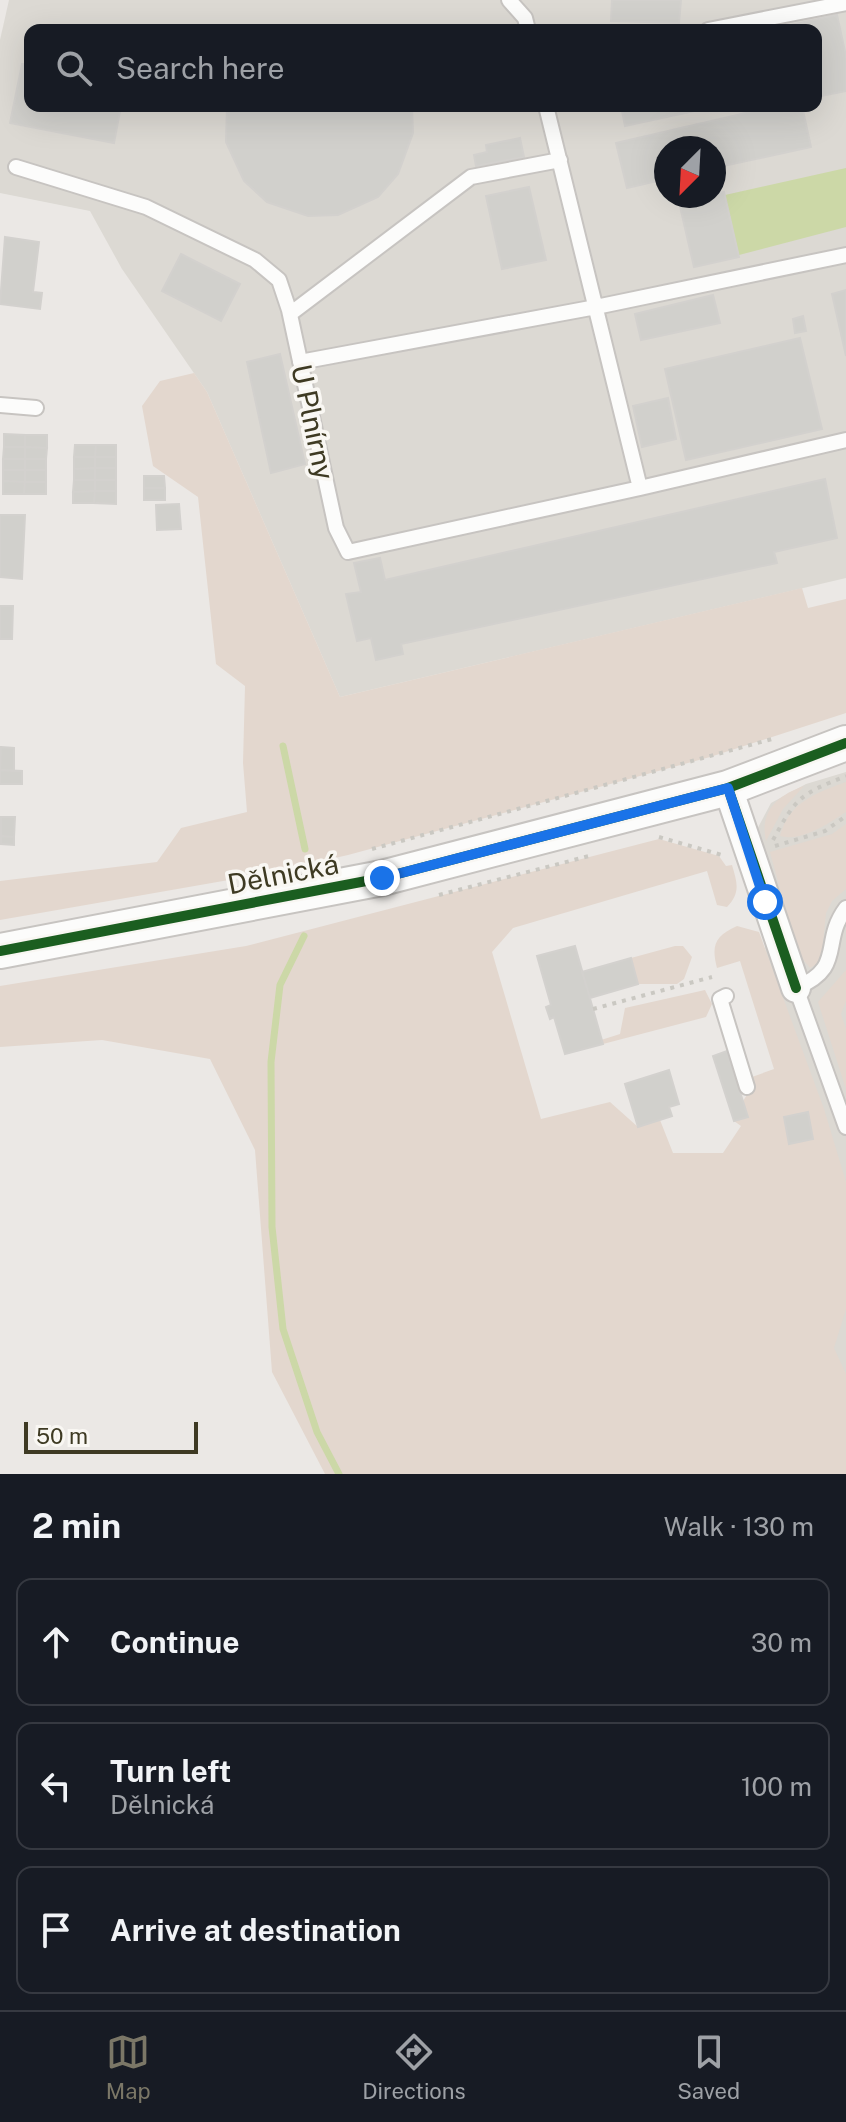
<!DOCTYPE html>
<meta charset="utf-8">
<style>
:root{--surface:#171b24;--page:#242831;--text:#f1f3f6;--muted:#9ea1a6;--line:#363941;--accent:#7b7767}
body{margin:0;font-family:"Public Sans",sans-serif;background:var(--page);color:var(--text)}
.compass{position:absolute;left:654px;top:136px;width:72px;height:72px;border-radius:50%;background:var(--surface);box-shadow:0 8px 32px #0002;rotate:204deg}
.scale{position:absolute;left:24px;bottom:20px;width:174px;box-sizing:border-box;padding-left:8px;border:4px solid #3e3a23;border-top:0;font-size:22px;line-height:28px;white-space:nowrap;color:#3e3a23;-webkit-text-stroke:6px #f9f7f3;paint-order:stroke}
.stop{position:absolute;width:24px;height:24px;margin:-18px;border:6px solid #1a73e8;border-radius:50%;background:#fff}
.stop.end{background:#1a73e8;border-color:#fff;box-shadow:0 2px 8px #0008}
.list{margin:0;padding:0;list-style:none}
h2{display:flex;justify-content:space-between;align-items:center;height:104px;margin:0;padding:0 32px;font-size:34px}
h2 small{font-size:26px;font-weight:400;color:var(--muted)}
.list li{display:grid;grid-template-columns:52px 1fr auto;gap:24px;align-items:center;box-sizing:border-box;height:128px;margin:0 16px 16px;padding:0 16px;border:2px solid var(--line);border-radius:16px}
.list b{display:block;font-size:30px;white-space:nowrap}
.list p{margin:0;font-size:26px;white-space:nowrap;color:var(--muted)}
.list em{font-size:26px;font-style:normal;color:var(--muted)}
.icon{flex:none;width:44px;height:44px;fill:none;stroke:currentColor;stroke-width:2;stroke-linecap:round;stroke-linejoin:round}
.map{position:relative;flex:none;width:846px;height:1474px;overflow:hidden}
.search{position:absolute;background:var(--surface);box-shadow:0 8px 32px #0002;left:24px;right:24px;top:24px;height:88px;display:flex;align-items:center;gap:20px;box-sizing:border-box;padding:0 28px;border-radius:16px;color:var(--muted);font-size:30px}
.sheet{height:536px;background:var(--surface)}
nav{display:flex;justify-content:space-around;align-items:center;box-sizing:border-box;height:112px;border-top:2px solid var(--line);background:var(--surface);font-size:22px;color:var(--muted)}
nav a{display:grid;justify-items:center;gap:4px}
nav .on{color:var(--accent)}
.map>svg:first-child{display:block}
.built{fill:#dcd9d3;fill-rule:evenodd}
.green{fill:#e3d7ce}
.water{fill:#ccd8a7}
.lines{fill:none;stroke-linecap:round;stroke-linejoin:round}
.stream{stroke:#ccd8a7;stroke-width:7}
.building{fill:#d1d0cc;stroke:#d3d1ce;stroke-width:2}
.service-casing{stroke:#c7c4c1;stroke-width:18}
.minor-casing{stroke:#c7c4c1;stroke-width:32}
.tertiary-casing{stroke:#c7c4c1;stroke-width:38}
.path{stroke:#cac8c2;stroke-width:4;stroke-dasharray:4 6;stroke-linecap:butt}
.service{stroke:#fcfcfb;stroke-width:14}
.minor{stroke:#fcfcfb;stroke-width:28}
.tertiary{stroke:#fcfcfb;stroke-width:34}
.cycleway-casing{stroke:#f9f7f3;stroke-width:15}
.cycleway{stroke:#1b5e20;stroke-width:10}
.route{stroke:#1a73e8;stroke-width:10}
.labels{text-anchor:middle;stroke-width:7;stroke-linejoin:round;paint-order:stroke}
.street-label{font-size:28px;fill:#3e3a23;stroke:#f9f7f3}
</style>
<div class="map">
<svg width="846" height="1474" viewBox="0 0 846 1474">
<rect width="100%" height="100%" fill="#ebe8e5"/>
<!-- built -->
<path class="built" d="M 9,0 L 846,0 L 846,578 L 340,697 L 207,392 L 122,269 L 90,211 L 0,193 L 0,40 ZM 30,30 L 816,30 L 816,106 L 30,106 ZM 666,148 L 714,148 L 714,196 L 666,196 Z
M 846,772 L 846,1425 L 784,1117 L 753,837 L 771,803 L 806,784 Z"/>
<!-- green -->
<path class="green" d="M 194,373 L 207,392 L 340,697 L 802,588 L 808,608 L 846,599 L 846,713 L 710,757 L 348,855 L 258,875 L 0,920 L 0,881 L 157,862 L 181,828 L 247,812 L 243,763 L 245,686 L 216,664 L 198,497 L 153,466 L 142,406 L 160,381 Z
M 846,782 L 846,812 C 829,823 802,842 780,836 C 789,802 816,793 846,782 Z
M 804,786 L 783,809 L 766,841 C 759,811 778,795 804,786 Z
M 846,824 L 846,889 L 832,901 L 826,913 L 821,962 L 810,968 L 797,952 L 770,852 L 832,834 Z
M 659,839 L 719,856 L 726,866 L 732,865 C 737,882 741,893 727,907 L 717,905 L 707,871 L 513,928 L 492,952 L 541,1119 L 610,1102 L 638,1127 L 660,1120 L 673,1153 L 723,1153 L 741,1126 L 734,1121 L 748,1116 L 743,1101 L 752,1087 L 752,1077 L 774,1069 L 740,961 L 717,968 C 711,945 715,936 737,926 L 759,932 L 824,1109 L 846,1182 L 846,1309 L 834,1348 L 846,1374 L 846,1474 L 325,1474 L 272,1372 L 255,1150 L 210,1059 L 102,1040 L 0,1047 L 0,986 L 246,946 Z
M 675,946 L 683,946 L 692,957 L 684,979 L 677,984 L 638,984 L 631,958 Z
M 846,970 L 846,1001 L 841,1014 L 846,1029 L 846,1089 L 818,1002 Z
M 705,990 L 712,1004 L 706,1017 L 603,1044 L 601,1040 L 620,1034 L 625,1008 Z"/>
<!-- water -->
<path class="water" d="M 846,168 L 846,227 L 739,255 L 725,195 Z"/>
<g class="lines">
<!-- stream -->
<path class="stream" d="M 283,746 L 305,849
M 304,936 L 280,985 L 271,1062 L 272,1227 L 283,1329 L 317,1432 L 339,1474"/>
</g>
<!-- building -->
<path class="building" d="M 612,0 L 681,0 L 679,23 L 611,21 Z
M 837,15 L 846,56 L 846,91 L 816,97 L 816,30 L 767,30 Z
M 22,64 L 30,65 L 30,106 L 121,106 L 114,143 L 10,123 Z
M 227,106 L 412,106 L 413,133 L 398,174 L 378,197 L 338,215 L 308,216 L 267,202 L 244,181 L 226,142 Z
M 621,106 L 717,106 L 625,126 Z
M 776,106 L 802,106 L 811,147 L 714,168 L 714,148 L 666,148 L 666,179 L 627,188 L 616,143 Z
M 520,138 L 524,157 L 476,166 L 474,155 L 487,152 L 486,145 Z
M 529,187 L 546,260 L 502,269 L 486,196 Z
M 724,192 L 739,257 L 694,267 L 679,202 Z
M 5,237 L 39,242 L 33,292 L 42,293 L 40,309 L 0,304 Z
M 181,254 L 240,284 L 221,321 L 162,291 Z
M 846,290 L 846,356 L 832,294 Z
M 713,295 L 720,323 L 641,340 L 635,314 Z
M 803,316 L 806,331 L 795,333 L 793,319 Z
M 800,338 L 822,429 L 686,460 L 665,369 Z
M 280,354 L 305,464 L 271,473 L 247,362 Z
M 668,398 L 676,439 L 642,447 L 633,406 Z
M 4,434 L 25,435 L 25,447 L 4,447 Z
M 25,435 L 47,435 L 47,448 L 25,447 Z
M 75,445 L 96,445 L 95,457 L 74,457 Z
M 96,445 L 116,445 L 116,457 L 95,457 Z
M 4,447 L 25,447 L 25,459 L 3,459 Z
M 25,447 L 47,448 L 46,459 L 25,459 Z
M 74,457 L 95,457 L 95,468 L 74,469 Z
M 95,457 L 116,457 L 116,468 L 95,468 Z
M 3,459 L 25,459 L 25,470 L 3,470 Z
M 25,459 L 46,459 L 46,470 L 25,470 Z
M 95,468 L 95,480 L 74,480 L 74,469 Z
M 95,468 L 116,468 L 116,480 L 95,480 Z
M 3,470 L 25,470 L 25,482 L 3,481 Z
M 25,470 L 46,470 L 46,482 L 25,482 Z
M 144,476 L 164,476 L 165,488 L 144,488 Z
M 825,479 L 837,538 L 774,552 L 777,563 L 401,644 L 403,654 L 376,660 L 371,638 L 357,641 L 346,594 L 361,592 L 354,563 L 380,558 L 385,580 Z
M 74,480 L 95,480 L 95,491 L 73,492 Z
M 95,480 L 116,480 L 116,491 L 95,491 Z
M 3,481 L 25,482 L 24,494 L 3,494 Z
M 25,482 L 46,482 L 46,494 L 24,494 Z
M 144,488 L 165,488 L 165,500 L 144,500 Z
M 95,491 L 116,491 L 116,504 L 94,503 Z
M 95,491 L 94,503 L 73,503 L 73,492 Z
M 179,504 L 181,529 L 157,530 L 156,505 Z
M 0,515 L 25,515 L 22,579 L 0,577 Z
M 0,606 L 13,606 L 12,639 L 0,639 Z
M 1,747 L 14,748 L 14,771 L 0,770 Z
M 0,770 L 22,771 L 22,784 L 0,784 Z
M 1,817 L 15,817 L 14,837 L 1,836 Z
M 1,836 L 14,837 L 14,845 L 1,844 Z
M 575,946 L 603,1044 L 565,1054 L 554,1017 L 550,1019 L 546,1007 L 551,1005 L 537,956 Z
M 631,958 L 638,984 L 590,998 L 582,972 Z
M 727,1051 L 748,1117 L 734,1121 L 713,1056 Z
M 669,1070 L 679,1104 L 669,1107 L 672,1116 L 638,1127 L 625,1084 Z
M 808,1112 L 813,1139 L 789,1144 L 784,1117 Z"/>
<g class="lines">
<defs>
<path id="service" d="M 509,0 L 525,18 L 528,30
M 708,30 L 846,3
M 546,106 L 640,488 L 846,440
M 16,167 L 146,207 L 255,260 L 279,280 L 289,310 L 336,528 L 348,552 L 640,488
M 290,314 L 471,177 L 560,160
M 300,362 L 596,307 L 846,255
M 0,405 L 36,408
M 846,908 C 820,943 846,967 796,988 L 846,1127
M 726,996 L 720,999 L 747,1087"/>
<path id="minor" d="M 728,788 L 796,988"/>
<path id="tertiary" d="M 0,951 L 382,878 L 728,788 L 846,743"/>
</defs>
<!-- service casing -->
<use href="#service" class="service-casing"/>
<!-- minor casing -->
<use href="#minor" class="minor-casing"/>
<!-- tertiary casing -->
<use href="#tertiary" class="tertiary-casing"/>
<!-- path -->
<path class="path" d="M 659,837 L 722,855
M 773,840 C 796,797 801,794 846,776
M 775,846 L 825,831 L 846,816
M 372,849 L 772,739
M 439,895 L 593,855
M 593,1009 L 712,977"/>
<!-- service -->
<use href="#service" class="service"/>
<!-- minor -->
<use href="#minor" class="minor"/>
<!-- tertiary -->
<use href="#tertiary" class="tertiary"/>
<defs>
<path id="cycleway" d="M 728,788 L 796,988
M 0,951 L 382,878 L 728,788 L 846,743"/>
</defs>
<!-- cycleway casing -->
<use href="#cycleway" class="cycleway-casing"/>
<!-- cycleway -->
<use href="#cycleway" class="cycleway"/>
</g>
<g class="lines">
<!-- route -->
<path class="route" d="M 382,878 L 728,788 L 765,902"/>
</g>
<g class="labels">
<!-- street labels -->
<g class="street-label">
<text transform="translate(313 422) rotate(78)" y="10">U Plnírny</text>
<text transform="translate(283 874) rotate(-11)" y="10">Dělnická</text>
</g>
</g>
</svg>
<svg class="compass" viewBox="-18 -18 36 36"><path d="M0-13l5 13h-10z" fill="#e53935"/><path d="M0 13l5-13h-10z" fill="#9ea1a6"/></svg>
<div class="scale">50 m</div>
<div class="stop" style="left:765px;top:902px"></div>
<div class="stop end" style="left:382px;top:878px"></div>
<div class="search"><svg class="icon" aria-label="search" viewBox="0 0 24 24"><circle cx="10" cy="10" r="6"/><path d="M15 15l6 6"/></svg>Search here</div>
</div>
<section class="sheet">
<h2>2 min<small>Walk · 130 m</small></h2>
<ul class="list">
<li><svg class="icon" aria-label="ahead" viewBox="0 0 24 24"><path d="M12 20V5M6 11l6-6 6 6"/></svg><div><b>Continue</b></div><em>30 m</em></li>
<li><svg class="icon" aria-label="left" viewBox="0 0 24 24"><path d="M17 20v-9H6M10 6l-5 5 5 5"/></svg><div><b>Turn left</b><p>Dělnická</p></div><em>100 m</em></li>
<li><svg class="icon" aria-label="arrive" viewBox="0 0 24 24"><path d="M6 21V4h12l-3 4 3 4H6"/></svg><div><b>Arrive at destination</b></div></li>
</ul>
</section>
<nav>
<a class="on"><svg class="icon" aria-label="map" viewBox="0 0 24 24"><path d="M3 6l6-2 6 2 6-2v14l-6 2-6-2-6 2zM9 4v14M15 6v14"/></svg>Map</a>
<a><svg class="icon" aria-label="directions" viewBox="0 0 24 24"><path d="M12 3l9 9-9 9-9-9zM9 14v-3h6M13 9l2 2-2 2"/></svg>Directions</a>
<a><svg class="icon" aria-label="saved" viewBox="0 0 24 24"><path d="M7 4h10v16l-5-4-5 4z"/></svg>Saved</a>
</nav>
